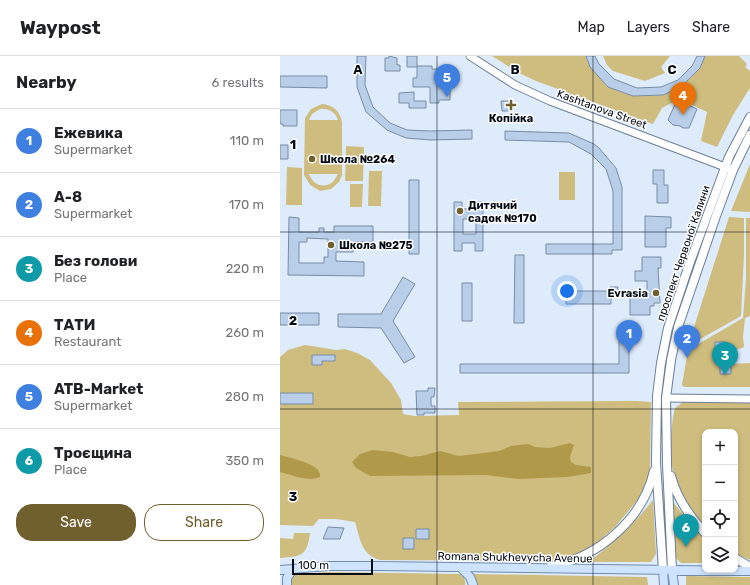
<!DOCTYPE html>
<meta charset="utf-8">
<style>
:root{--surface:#fff;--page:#f2f2f2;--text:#202124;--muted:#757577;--line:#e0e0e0;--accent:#6f602d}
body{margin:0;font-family:Rubik,sans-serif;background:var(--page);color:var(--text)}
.controls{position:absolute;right:12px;bottom:12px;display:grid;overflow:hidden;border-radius:8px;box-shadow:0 2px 6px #0003}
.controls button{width:36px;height:36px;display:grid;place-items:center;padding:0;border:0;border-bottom:1px solid var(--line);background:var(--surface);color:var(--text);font:20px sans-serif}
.scale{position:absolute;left:12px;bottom:10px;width:81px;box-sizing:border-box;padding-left:4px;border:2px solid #060c15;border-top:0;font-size:11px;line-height:14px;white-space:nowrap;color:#060c15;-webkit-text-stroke:3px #fff;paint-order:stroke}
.you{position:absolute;left:287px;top:235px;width:14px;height:14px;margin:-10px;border:3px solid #fff;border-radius:50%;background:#1a73e8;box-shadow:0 0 0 6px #1a73e833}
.badge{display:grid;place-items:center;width:26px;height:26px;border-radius:50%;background:var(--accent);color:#fff;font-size:13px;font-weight:700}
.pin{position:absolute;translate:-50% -33px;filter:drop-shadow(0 1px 2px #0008)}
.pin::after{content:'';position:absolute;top:21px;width:14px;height:12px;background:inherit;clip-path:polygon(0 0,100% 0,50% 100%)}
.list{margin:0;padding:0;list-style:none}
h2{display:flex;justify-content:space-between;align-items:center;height:52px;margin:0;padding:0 16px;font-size:17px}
h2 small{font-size:13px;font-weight:400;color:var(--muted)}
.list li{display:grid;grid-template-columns:26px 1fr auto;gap:12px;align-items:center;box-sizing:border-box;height:64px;padding:0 16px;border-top:1px solid var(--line)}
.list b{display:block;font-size:15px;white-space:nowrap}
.list p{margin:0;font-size:13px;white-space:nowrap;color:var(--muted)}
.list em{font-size:13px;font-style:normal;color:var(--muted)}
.actions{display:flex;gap:8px;padding:12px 16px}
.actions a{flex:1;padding:9px 0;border:1px solid var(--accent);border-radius:16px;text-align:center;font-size:14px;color:var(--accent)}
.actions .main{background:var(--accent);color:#fff}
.icon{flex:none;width:22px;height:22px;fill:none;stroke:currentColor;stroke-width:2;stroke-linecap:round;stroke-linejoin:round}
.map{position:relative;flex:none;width:470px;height:529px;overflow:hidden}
header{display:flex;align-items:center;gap:24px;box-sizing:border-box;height:56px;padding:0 20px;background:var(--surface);border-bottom:1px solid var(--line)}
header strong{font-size:19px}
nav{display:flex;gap:22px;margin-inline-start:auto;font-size:14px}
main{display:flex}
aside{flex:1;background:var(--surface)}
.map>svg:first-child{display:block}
.green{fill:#cfbd7f;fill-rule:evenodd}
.water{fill:#b09a4a}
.building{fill:#b9cee8;stroke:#788ca5;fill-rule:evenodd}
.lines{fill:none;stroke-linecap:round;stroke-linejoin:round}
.tertiary-casing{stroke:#6b7f97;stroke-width:9}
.secondary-casing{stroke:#6b7f97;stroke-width:10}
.primary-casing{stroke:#738cab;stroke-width:10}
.tertiary{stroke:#fff;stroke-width:7}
.secondary{stroke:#fff;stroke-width:8}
.primary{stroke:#cee3fd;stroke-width:8}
.grid{fill:none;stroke:#060c15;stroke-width:1;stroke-opacity:0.55}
.poi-dot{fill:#6f602d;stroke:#fff;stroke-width:1.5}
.labels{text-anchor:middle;stroke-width:3;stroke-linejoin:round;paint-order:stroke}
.street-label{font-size:11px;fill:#060c15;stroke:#fff}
.poi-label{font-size:11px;font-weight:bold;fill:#060c15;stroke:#fff;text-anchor:start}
.grid-label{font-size:13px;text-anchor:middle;font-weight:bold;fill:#060c15;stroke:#fff;stroke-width:3;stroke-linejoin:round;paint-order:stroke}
</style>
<header>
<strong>Waypost</strong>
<nav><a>Map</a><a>Layers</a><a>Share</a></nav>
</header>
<main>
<aside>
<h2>Nearby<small>6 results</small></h2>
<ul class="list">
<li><span class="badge" style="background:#3f7fe0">1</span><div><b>Ежевика</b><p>Supermarket</p></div><em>110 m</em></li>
<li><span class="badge" style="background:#3f7fe0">2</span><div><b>А-8</b><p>Supermarket</p></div><em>170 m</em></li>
<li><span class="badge" style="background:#0f9aa8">3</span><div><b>Без голови</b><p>Place</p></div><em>220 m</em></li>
<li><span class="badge" style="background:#e8710a">4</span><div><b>ТАТИ</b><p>Restaurant</p></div><em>260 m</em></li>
<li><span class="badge" style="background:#3f7fe0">5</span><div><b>ATB-Market</b><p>Supermarket</p></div><em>280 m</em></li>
<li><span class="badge" style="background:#0f9aa8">6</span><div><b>Троєщина</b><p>Place</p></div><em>350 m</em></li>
</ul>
<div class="actions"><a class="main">Save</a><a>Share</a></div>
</aside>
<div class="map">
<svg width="470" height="529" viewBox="0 0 470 529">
<rect width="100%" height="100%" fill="#deebfb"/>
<!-- green -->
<path class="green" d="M 212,0 L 306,0 L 310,11 L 328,31 L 353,40 L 383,39 L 401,31 L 420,12 L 425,0 L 459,0 L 467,8 L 465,11 L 470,15 L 470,32 L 453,59 L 437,91 L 421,85 L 427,56 L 399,43 L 382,52 L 373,68 L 256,25 L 239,17 Z
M 323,0 L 390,0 L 381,11 L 385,17 L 365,25 L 333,15 L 327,9 Z
M 42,48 C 53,49 60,55 62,66 L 62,119 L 59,126 L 51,133 L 40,135 L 30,129 L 24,119 L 25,62 L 31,53 ZM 40,53 C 49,52 55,56 58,64 L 29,64 L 32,58 ZM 58,118 L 53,126 C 43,133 33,129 29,118 Z
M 66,90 L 84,91 L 83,125 L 65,125 Z
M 470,108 L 470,156 L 451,155 Z
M 7,111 L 22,112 L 22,149 L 6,149 Z
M 89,115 L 102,115 L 101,150 L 88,150 Z
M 279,116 L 295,116 L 295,144 L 279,144 Z
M 70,128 L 83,128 L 82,151 L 70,151 Z
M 449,161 L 464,162 L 464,199 L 461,260 L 408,290 Z
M 466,162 L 470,162 L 470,260 L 465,262 L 463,281 L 464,291 C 459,294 452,294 446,292 L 446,286 L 436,286 L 436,299 L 440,300 L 440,318 L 451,318 L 451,308 L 470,307 L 470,331 L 404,331 L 402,329 L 408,294 L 463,262 L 466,223 Z
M 25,289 L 56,294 L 65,293 L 77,297 L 90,304 L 111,327 L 121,344 L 123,358 L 135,360 L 179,359 L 178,346 L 356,345 L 371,346 L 370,417 L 361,440 L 335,471 L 311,492 L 294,499 L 278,504 L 260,505 L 100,504 C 81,499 80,482 75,466 L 56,463 L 39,463 L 33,470 L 0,469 L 0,301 L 8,294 Z
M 403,346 L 470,347 L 470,504 L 455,497 L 455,376 L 425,376 L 425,470 C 414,458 400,438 395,423 C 389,403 390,372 395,352 Z
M 373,444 L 376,498 L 371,506 L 308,506 C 333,488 354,468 373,444 Z
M 393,446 L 406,462 L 425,482 L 425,507 L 401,507 L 396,502 Z
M 14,477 L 30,477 C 27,501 21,500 0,502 L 0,482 L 13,483 Z
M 45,516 L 180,518 C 184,521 186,524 185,529 L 12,529 L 10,527 L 10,523 L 14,519 Z
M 192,518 L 367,521 L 368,529 L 194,529 Z
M 406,520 L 470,521 L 470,529 L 406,529 Z"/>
<!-- water -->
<path class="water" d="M 290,387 L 294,389 L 290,401 L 291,406 L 296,409 L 311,411 L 311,417 L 288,421 L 238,423 L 206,419 L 90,420 L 76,412 L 72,406 L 80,398 L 93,394 L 113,396 L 130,401 L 141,400 L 160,395 L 179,400 L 219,395 L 231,390 L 248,388 L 255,391 L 270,392 Z
M 0,399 C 10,402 43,408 40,421 C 27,426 12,419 0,416 Z"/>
<!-- building -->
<path class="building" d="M 77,0 L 86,0 L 85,29 L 93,51 L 110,67 L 127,74 L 150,75 L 192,74 L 192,83 L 151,84 L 126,82 L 107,74 L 86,56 L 77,31 Z
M 109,0 L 117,2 L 117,9 L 120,9 L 120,15 L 105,15 L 105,2 L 109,2 Z
M 127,0 L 137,0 L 137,11 L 127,11 Z
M 306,0 L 315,0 L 319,8 L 334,23 L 357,32 L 381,31 L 398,24 L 412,10 L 417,0 L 425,0 L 420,12 L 401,31 L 383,39 L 353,40 L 328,31 L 310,11 Z
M 137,10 L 152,10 L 152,13 L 167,14 L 167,25 L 170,25 L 170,44 L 159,44 L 159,47 L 150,47 L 150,31 L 133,31 L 133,22 L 137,22 Z
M 0,20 L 47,20 L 47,32 L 0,31 Z
M 134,36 L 134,45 L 146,45 L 146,52 L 129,52 L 129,47 L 119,47 L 119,37 Z
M 397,44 L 417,53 L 409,72 L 403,72 L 400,70 L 393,69 L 388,64 Z
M 221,45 L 233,45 L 233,55 L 222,55 Z
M 0,54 L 17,54 L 17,70 L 3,70 L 3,68 L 0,68 Z
M 225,75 L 289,77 L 314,88 L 319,92 L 336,112 L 342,131 L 342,194 L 332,194 L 332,198 L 266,198 L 266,188 L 333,188 L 333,135 L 326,113 L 311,98 L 289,86 L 225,84 Z
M 0,89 L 8,89 L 8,103 L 0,103 Z
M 373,114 L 384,114 L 384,129 L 388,129 L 388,147 L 377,147 L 377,128 L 373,128 Z
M 129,124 L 139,124 L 139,198 L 129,198 Z
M 174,146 L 182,146 L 182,153 L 194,153 L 194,146 L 203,146 L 203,195 L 195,195 L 195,187 L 182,187 L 182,195 L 174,195 ZM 183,163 L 196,163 L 196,178 L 183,178 Z
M 365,160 L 391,161 L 391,172 L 386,172 L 386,191 L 365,191 Z
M 9,161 L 19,162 L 19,176 L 39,176 L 39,172 L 44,172 L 44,176 L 54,176 L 54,170 L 93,170 L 93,186 L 74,186 L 73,196 L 56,196 L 56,205 L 84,206 L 84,220 L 8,219 ZM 27,182 L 48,183 L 48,201 L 44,201 L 44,207 L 19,207 L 19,186 L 27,186 Z
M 235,199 L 244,199 L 244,267 L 234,267 Z
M 362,201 L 381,201 L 381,212 L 378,212 L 380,247 L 374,247 L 374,250 L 370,250 L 370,259 L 350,259 L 350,240 L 367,240 L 367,225 L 355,225 L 355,215 L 362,215 Z
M 123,221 L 135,228 L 113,265 L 135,301 L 124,307 L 101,272 L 58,271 L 58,258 L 101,258 Z
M 182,227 L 192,227 L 192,265 L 182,265 Z
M 330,231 L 338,231 L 338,238 L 331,238 L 331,248 L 286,248 L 286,235 L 330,235 Z
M 0,257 L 39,257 L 39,269 L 0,269 Z
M 339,281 L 349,281 L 349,317 L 180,317 L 180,308 L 339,308 Z
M 435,286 L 446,286 L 446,300 L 451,300 L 451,318 L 440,318 L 440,300 L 435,300 Z
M 32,299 L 55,299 L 55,305 L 42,305 L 42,309 L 32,309 Z
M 148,332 L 155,332 L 154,341 L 151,341 L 151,350 L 155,350 L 155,357 L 144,357 L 144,359 L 137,359 L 136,335 L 148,335 Z
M 0,337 L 33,337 L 33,348 L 0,348 Z
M 48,471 L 64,472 L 60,483 L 43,483 Z
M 136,473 L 149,473 L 149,483 L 136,483 Z
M 123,482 L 134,482 L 134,493 L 123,493 Z"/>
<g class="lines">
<defs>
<path id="tertiary" d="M 190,0 L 235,29 L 270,45 L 453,114
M 386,342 L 470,343"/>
<path id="secondary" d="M 391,420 C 397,443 409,460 425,477
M 455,502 L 470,511
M 271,510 C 319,501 363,463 374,415
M 383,514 L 376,406 L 377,340 L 381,307 L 388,272 L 410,206 L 449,101 L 470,61
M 392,514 L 387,408 L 386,342 L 391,304 L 398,271 L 436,160 L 453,114 L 470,79"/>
<path id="primary" d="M 180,511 L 190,521 L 193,529
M 0,514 L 48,510 L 98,510 L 470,515
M 383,514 L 384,529
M 392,514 L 394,529
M 7,529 L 7,522 L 13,513"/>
</defs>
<!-- tertiary casing -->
<use href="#tertiary" class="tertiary-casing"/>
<!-- secondary casing -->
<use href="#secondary" class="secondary-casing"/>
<!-- primary casing -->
<use href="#primary" class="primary-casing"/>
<!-- tertiary -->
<use href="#tertiary" class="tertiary"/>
<!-- secondary -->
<use href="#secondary" class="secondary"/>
<!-- primary -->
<use href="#primary" class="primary"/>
</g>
<!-- grid -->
<path class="grid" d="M 157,0 L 157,529M 313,0 L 313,529M 0,176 L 470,176M 0,353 L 470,353"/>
<!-- markers -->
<g class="poi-dot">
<path d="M229 43h4v4h4v4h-4v4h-4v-4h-4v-4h4z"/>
<circle cx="32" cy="103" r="4"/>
<circle cx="180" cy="155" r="4"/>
<circle cx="51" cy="189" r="4"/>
<circle cx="376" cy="237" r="4"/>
</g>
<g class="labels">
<!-- street labels -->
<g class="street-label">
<text transform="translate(322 53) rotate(20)" y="4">Kashtanova Street</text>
<text transform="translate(403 197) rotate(-71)" y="4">проспект Червоної Калини</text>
<text transform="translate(235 501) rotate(1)" y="4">Romana Shukhevycha Avenue</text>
</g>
<!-- poi labels -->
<g class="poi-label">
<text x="231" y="66" text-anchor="middle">Копійка</text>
<text x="40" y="107">Школа №264</text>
<text x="188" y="153">Дитячий<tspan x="188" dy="13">садок №170</tspan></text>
<text x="59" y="193">Школа №275</text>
<text x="368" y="241" text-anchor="end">Evrasia</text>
</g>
</g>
<g class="grid-label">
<text x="78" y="18">A</text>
<text x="235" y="18">B</text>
<text x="392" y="18">C</text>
<text x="13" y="93">1</text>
<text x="13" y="269">2</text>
<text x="13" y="445">3</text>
</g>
</svg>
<div class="controls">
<button>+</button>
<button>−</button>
<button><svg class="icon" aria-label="locate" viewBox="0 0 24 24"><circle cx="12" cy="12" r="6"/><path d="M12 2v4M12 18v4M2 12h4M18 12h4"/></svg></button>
<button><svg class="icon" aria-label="layers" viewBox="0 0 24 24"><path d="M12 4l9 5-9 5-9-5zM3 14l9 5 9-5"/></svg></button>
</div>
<div class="scale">100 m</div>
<div class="you"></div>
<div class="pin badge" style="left:349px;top:297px;background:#3f7fe0">1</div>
<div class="pin badge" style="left:407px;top:302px;background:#3f7fe0">2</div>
<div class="pin badge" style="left:445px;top:319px;background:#0f9aa8">3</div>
<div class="pin badge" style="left:403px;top:59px;background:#e8710a">4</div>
<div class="pin badge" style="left:167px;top:41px;background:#3f7fe0">5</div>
<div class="pin badge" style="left:406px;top:491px;background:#0f9aa8">6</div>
</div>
</main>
